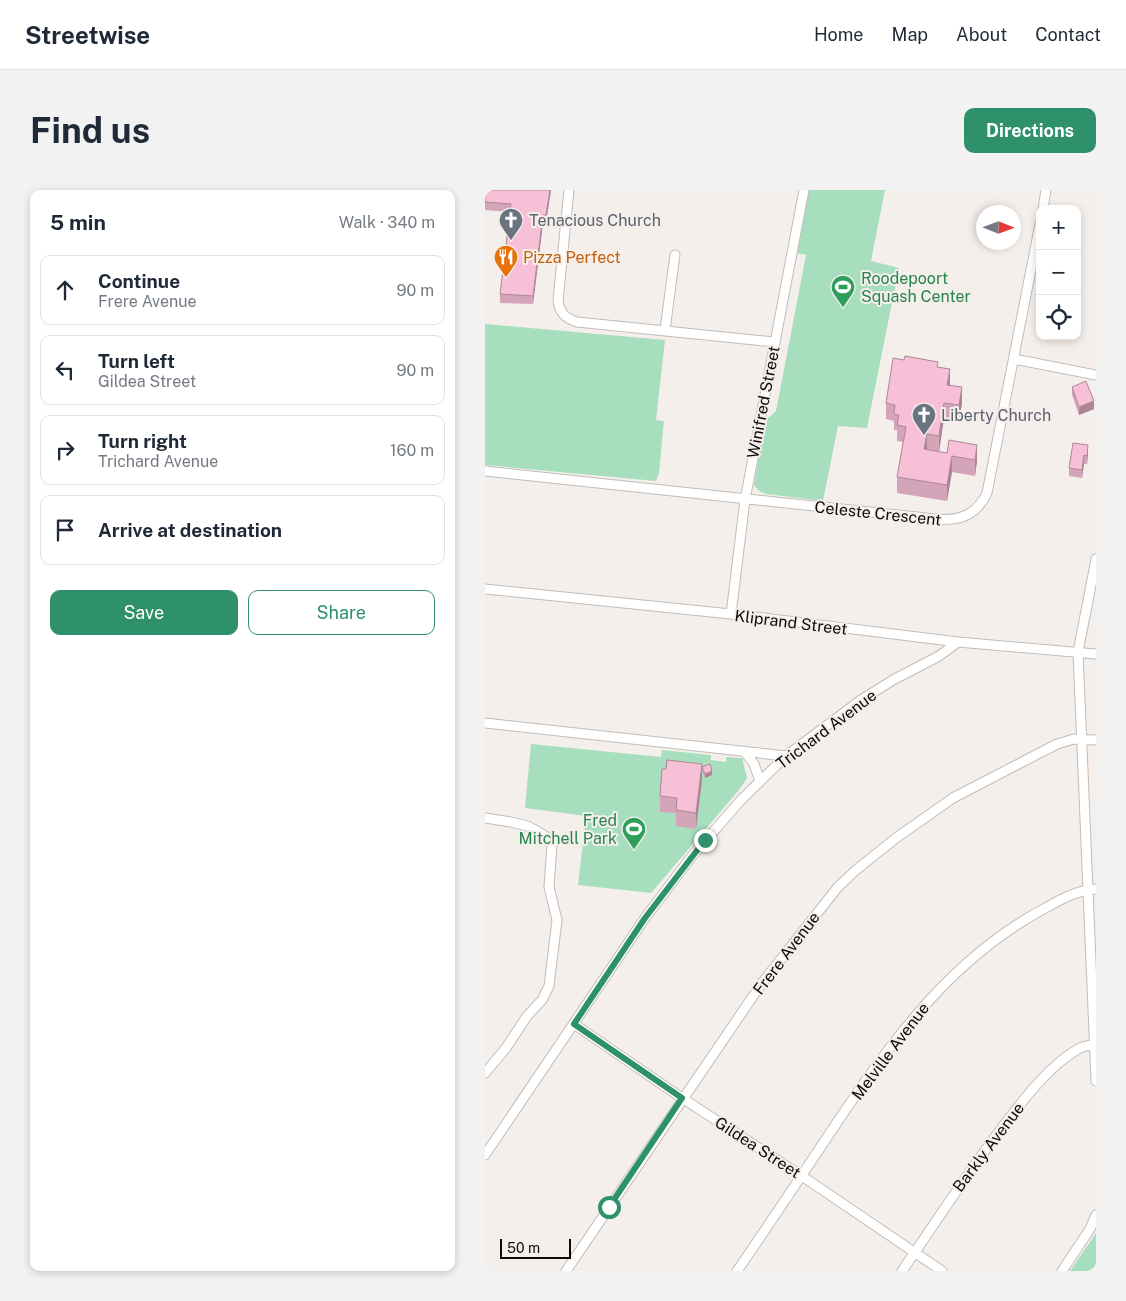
<!DOCTYPE html>
<meta charset="utf-8">
<style>
:root{--surface:#fff;--page:#f2f2f3;--text:#1f2937;--muted:#747a83;--line:#e0e1e3;--accent:#2e916b}
body{margin:0;font-family:"Public Sans",sans-serif;background:var(--page);color:var(--text)}
.controls{position:absolute;right:15px;top:15px;display:grid;overflow:hidden;border-radius:10px;box-shadow:0 2px 8px #0003}
.controls button{width:45px;height:45px;display:grid;place-items:center;padding:0;border:0;border-bottom:1px solid var(--line);background:var(--surface);color:var(--text);font:25px sans-serif}
.compass{position:absolute;left:491px;top:15px;width:45px;height:45px;border-radius:50%;background:var(--surface);box-shadow:0 2px 8px #0003;rotate:91deg}
.scale{position:absolute;left:15px;bottom:12px;width:71px;box-sizing:border-box;padding-left:5px;border:2px solid #0d0b0a;border-top:0;font-size:14px;line-height:18px;white-space:nowrap;color:#0d0b0a;-webkit-text-stroke:4px #f5efeb;paint-order:stroke}
.stop{position:absolute;width:15px;height:15px;margin:-11px;border:4px solid #2e916b;border-radius:50%;background:#fff}
.stop.end{background:#2e916b;border-color:#fff;box-shadow:0 1px 5px #0008}
.list{margin:0;padding:0;list-style:none}
h2{display:flex;justify-content:space-between;align-items:center;height:65px;margin:0;padding:0 20px;font-size:21px}
h2 small{font-size:16px;font-weight:400;color:var(--muted)}
.list li{display:grid;grid-template-columns:32px 1fr auto;gap:15px;align-items:center;box-sizing:border-box;height:70px;margin:0 10px 10px;padding:0 10px;border:1px solid var(--line);border-radius:10px}
.list b{display:block;font-size:19px;white-space:nowrap}
.list p{margin:0;font-size:16px;white-space:nowrap;color:var(--muted)}
.list em{font-size:16px;font-style:normal;color:var(--muted)}
.actions{display:flex;gap:10px;padding:15px 20px}
.actions a{flex:1;padding:11px 0;border:1px solid var(--accent);border-radius:10px;text-align:center;font-size:18px;color:var(--accent)}
.actions .main{background:var(--accent);color:#fff}
.icon{flex:none;width:28px;height:28px;fill:none;stroke:currentColor;stroke-width:2;stroke-linecap:round;stroke-linejoin:round}
.map{position:relative;flex:none;width:611px;height:1081px;overflow:hidden;border-radius:10px}
header{display:flex;align-items:center;gap:30px;box-sizing:border-box;height:70px;padding:0 25px;background:var(--surface);border-bottom:1px solid var(--line)}
header strong{font-size:24px}
nav{display:flex;gap:28px;margin-inline-start:auto;font-size:18px}
.intro{display:flex;align-items:center;justify-content:space-between;box-sizing:border-box;height:120px;padding:0 30px}
h1{margin:0;font-size:35px}
.button{padding:12px 22px;border-radius:10px;background:var(--accent);color:#fff;font-size:18px;font-weight:700}
main{display:flex;gap:30px;padding:0 30px}
aside{flex:1;background:var(--surface);border-radius:10px;box-shadow:0 2px 8px #0003}
.map>svg:first-child{display:block}
.green{fill:#a7debe}
.lines{fill:none;stroke-linecap:round;stroke-linejoin:round}
.minor-casing{stroke:#c2bcb8;stroke-width:11}
.minor{stroke:#fff;stroke-width:9}
.wall{fill:#d4a5b9}
.shaded-wall{fill:#ad8696}
.building{fill:#f7c0d7;stroke:#ad8696}
.route{stroke:#2e916b;stroke-width:6}
.labels{text-anchor:middle;stroke-width:4;stroke-linejoin:round;paint-order:stroke}
.worship-label{font-size:16px;fill:#5b616d;stroke:#f5efeb;text-anchor:start}
.food-label{font-size:16px;fill:#c56008;stroke:#f5efeb;text-anchor:start}
.leisure-label{font-size:16px;fill:#27864d;stroke:#f5efeb;text-anchor:start}
.street-label{font-size:16px;fill:#0d0b0a;stroke:#f5efeb}
</style>
<header>
<strong>Streetwise</strong>
<nav><a>Home</a><a>Map</a><a>About</a><a>Contact</a></nav>
</header>
<div class="intro"><h1>Find us</h1><a class="button">Directions</a></div>
<main>
<aside>
<h2>5 min<small>Walk · 340 m</small></h2>
<ul class="list">
<li><svg class="icon" aria-label="ahead" viewBox="0 0 24 24"><path d="M12 20V5M6 11l6-6 6 6"/></svg><div><b>Continue</b><p>Frere Avenue</p></div><em>90 m</em></li>
<li><svg class="icon" aria-label="left" viewBox="0 0 24 24"><path d="M17 20v-9H6M10 6l-5 5 5 5"/></svg><div><b>Turn left</b><p>Gildea Street</p></div><em>90 m</em></li>
<li><svg class="icon" aria-label="right" viewBox="0 0 24 24"><path d="M7 20v-9h11M14 6l5 5-5 5"/></svg><div><b>Turn right</b><p>Trichard Avenue</p></div><em>160 m</em></li>
<li><svg class="icon" aria-label="arrive" viewBox="0 0 24 24"><path d="M6 21V4h12l-3 4 3 4H6"/></svg><div><b>Arrive at destination</b></div></li>
</ul>
<div class="actions"><a class="main">Save</a><a>Share</a></div>
</aside>
<div class="map">
<svg width="611" height="1081" viewBox="0 0 611 1081">
<rect width="100%" height="100%" fill="#f5efeb"/>
<!-- green -->
<path class="green" d="M 323,0 L 400,0 L 386,71 L 414,78 L 382,238 L 353,236 L 338,311 L 281,304 L 274,301 L 269,295 L 279,236 L 281,230 L 291,221 L 321,65 L 311,63 Z
M 0,134 L 180,150 L 171,230 L 179,231 L 174,283 L 171,291 L 0,275 Z
M 46,554 L 176,567 L 177,560 L 226,565 L 226,570 L 241,572 L 241,567 L 257,568 L 262,588 L 254,600 L 166,703 L 93,695 L 101,626 L 40,618 Z
M 611,1043 L 611,1081 L 585,1081 Z"/>
<g class="lines">
<defs>
<path id="minor" d="M 84,0 L 73,111 C 75,123 80,128 92,132 L 289,152
M 558,19 L 561,0
M 180,140 L 190,65
M 529,169 L 611,185
M 0,281 L 451,329 C 474,331 491,326 502,303 L 555,34
M 611,369 L 593,462 L 611,891
M 0,399 L 246,424 L 473,452 L 611,464
M 246,424 L 260,310 L 319,0
M 0,533 L 301,566
M 259,561 L 269,574 L 275,591
M 0,628 L 26,632 L 43,636 L 60,646 L 67,654 L 64,697 L 72,730 L 64,796 L 57,810 L 42,826 L 21,858 L 0,883
M 89,834 L 197,908 L 317,986 L 457,1081
M 0,965 L 160,728 L 207,666 L 256,610 L 301,566 L 376,510 L 408,490 L 454,466 L 473,452
M 81,1081 L 277,793 L 353,697 L 371,680 L 411,648 L 468,608 L 572,554 L 589,549 L 611,550
M 252,1081 C 281,1039 309,997 337,955 C 397,865 458,774 555,721 C 573,711 591,700 611,699
M 417,1081 C 451,1032 483,982 519,935 C 538,910 565,875 593,859 C 598,856 605,855 611,854
M 577,1081 L 605,1039 L 611,1025"/>
</defs>
<!-- minor casing -->
<use href="#minor" class="minor-casing"/>
<!-- minor -->
<use href="#minor" class="minor"/>
</g>
<!-- wall -->
<path class="wall" d="M 0,0 L 66,0 L 61,33 L 58,33 L 48,114 L 15,113 L 15,104 L 25,22 L 0,20 Z
M 453,177 L 477,213 L 474,231 L 459,228 L 454,262 L 492,271 L 490,286 L 467,282 L 462,311 L 412,303 L 412,287 L 418,252 L 412,251 L 412,240 L 409,240 L 409,231 L 401,229 L 401,213 Z
M 587,197 L 609,219 L 594,225 L 587,205 Z
M 588,253 L 603,263 L 602,274 L 599,274 L 597,288 L 584,286 L 584,278 Z
M 217,577 L 227,585 L 220,588 L 217,581 Z
M 217,590 L 211,639 L 191,636 L 191,623 L 175,622 L 175,606 Z"/>
<!-- shaded-wall -->
<path class="shaded-wall" d="M 65,0 L 66,0 L 61,33 L 61,25 Z
M 58,25 L 58,33 L 48,114 L 48,106 Z
M 465,179 L 465,195 L 462,195 Z
M 477,197 L 477,213 L 474,231 L 474,215 Z
M 609,211 L 609,219 L 594,225 L 594,217 Z
M 459,213 L 459,228 L 454,262 L 454,246 Z
M 442,244 L 442,260 L 439,259 Z
M 492,255 L 492,271 L 490,286 L 490,270 Z
M 603,255 L 603,263 L 602,274 L 602,266 Z
M 599,265 L 599,274 L 597,288 L 597,280 Z
M 467,266 L 467,282 L 462,311 L 462,295 Z
M 217,574 L 217,590 L 211,639 L 211,623 Z
M 227,581 L 227,585 L 220,588 L 220,584 Z"/>
<!-- building -->
<path class="building" d="M 0,0 L 65,0 L 61,25 L 58,25 L 48,106 L 15,104 L 26,14 L 0,12 Z
M 420,166 L 453,172 L 452,177 L 465,179 L 462,195 L 477,197 L 474,215 L 459,213 L 454,246 L 442,244 L 439,259 L 462,263 L 464,250 L 492,255 L 490,270 L 467,266 L 462,295 L 412,287 L 421,237 L 412,235 L 414,225 L 409,224 L 410,215 L 401,213 L 408,168 L 419,170 Z
M 601,191 L 609,211 L 594,217 L 587,197 Z
M 588,253 L 603,255 L 602,266 L 599,265 L 597,280 L 584,278 Z
M 182,570 L 217,574 L 211,623 L 191,620 L 192,608 L 175,606 L 177,579 L 181,579 Z
M 225,574 L 227,581 L 220,584 L 217,577 Z"/>
<g class="lines">
<!-- route -->
<path class="route" d="M 124,1017 L 197,908 L 89,834 L 160,728 L 220,650"/>
</g>
<!-- icons -->
<defs>
<symbol id="church-pin" viewBox="-11 -11 22 30"><path d="M0 17L-7.5 6A9.5 9.5 0 1 1 7.5 6Z" fill="#6b7280" stroke="#f5efeb"/><path d="M-1.2-6h2.4v3.5h3.3v2.4h-3.3V6h-2.4V-.1h-3.3v-2.4h3.3Z" fill="#fff"/></symbol>
<symbol id="restaurant-pin" viewBox="-11 -11 22 30"><path d="M0 17L-7.5 6A9.5 9.5 0 1 1 7.5 6Z" fill="#e8710a" stroke="#f5efeb"/><path d="M-5-6h1v4h1v-4h1v4h1v-4h1v5L-1.5 .5V6h-2V.5L-5-1ZM5-6V6H3V1.5H1.5Q1.5-4 5-6Z" fill="#fff"/></symbol>
<symbol id="stadium-pin" viewBox="-11 -11 22 30"><path d="M0 17L-7.5 6A9.5 9.5 0 1 1 7.5 6Z" fill="#2e9e5b" stroke="#f5efeb"/><path d="M0-5a6.5 5 0 1 0 0 10a6.5 5 0 1 0 0-10ZM-3.5-1.8h7v3.6h-7Z" fill="#fff"/></symbol>
</defs>
<g fill-rule="evenodd">
<use href="#church-pin" x="12" y="16" width="28" height="38"/>
<use href="#restaurant-pin" x="7" y="53" width="28" height="38"/>
<use href="#stadium-pin" x="344" y="83" width="28" height="38"/>
<use href="#church-pin" x="425" y="211" width="28" height="38"/>
<use href="#stadium-pin" x="135" y="625" width="28" height="38"/>
</g>
<g class="labels">
<!-- worship labels -->
<g class="worship-label">
<text x="44" y="36">Tenacious Church</text>
<text x="456" y="231">Liberty Church</text>
</g>
<!-- food labels -->
<g class="food-label">
<text x="38" y="73">Pizza Perfect</text>
</g>
<!-- leisure labels -->
<g class="leisure-label">
<text x="376" y="94">Roodepoort<tspan x="376" dy="18">Squash Center</tspan></text>
<text x="132" y="636" text-anchor="end">Fred<tspan x="132" dy="18">Mitchell Park</tspan></text>
</g>
<!-- street labels -->
<g class="street-label">
<text transform="translate(278 212) rotate(-79)" y="6">Winifred Street</text>
<text transform="translate(393 323) rotate(6)" y="6">Celeste Crescent</text>
<text transform="translate(306 432) rotate(7)" y="6">Kliprand Street</text>
<text transform="translate(341 539) rotate(-37)" y="6">Trichard Avenue</text>
<text transform="translate(301 763) rotate(-53)" y="6">Frere Avenue</text>
<text transform="translate(405 861) rotate(-53)" y="6">Melville Avenue</text>
<text transform="translate(273 957) rotate(33)" y="6">Gildea Street</text>
<text transform="translate(503 957) rotate(-53)" y="6">Barkly Avenue</text>
</g>
</g>
</svg>
<div class="controls">
<button>+</button>
<button>−</button>
<button><svg class="icon" aria-label="locate" viewBox="0 0 24 24"><circle cx="12" cy="12" r="6"/><path d="M12 2v4M12 18v4M2 12h4M18 12h4"/></svg></button>
</div>
<svg class="compass" viewBox="-18 -18 36 36"><path d="M0-13l5 13h-10z" fill="#e53935"/><path d="M0 13l5-13h-10z" fill="#747a83"/></svg>
<div class="scale">50 m</div>
<div class="stop" style="left:124px;top:1017px"></div>
<div class="stop end" style="left:220px;top:650px"></div>
</div>
</main>
